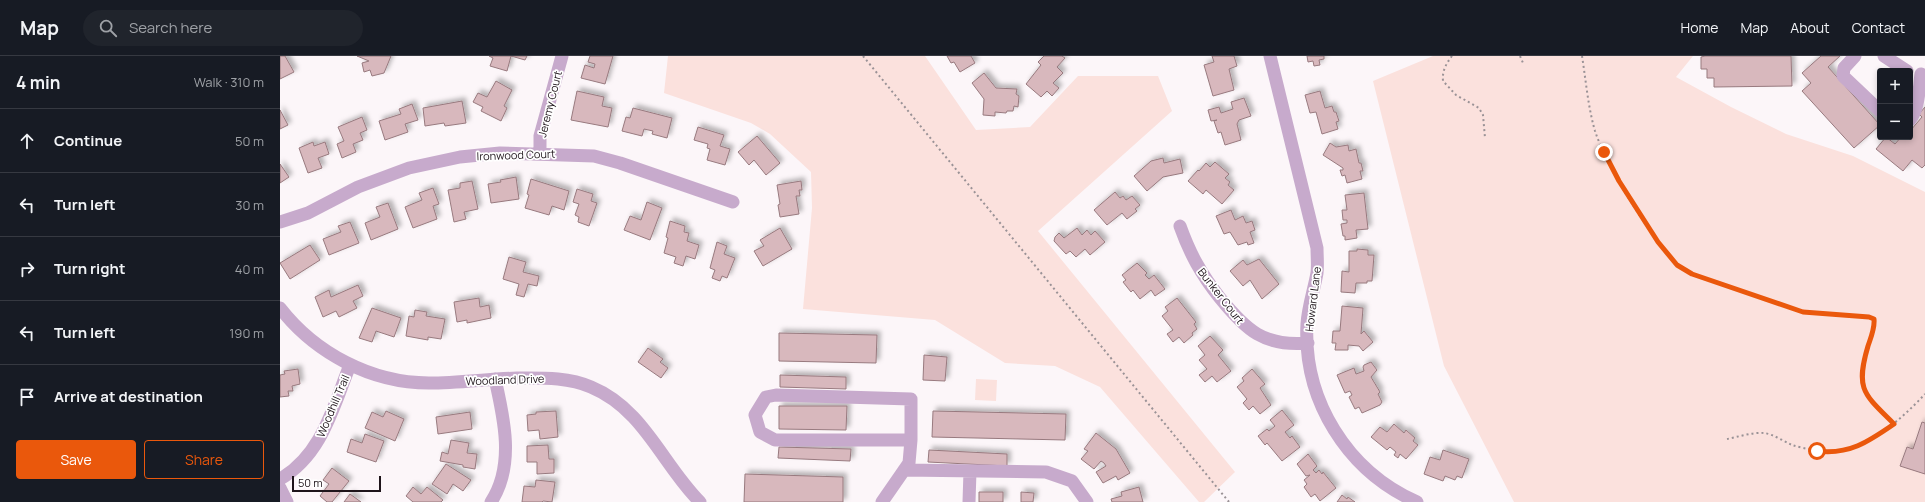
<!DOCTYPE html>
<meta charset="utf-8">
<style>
:root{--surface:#171b24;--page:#20242c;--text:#f1f3f6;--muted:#9ea1a6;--line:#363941;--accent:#ea580c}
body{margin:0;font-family:Manrope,sans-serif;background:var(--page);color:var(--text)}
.controls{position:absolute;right:12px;top:12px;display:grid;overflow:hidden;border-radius:4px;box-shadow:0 2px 6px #0003}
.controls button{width:36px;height:36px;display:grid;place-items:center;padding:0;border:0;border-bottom:1px solid var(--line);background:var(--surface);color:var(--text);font:20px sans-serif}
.scale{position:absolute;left:12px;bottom:10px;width:89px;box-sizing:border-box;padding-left:4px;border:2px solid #1e141a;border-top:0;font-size:11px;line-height:14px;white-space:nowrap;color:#1e141a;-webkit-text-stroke:3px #fff;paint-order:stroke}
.stop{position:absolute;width:12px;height:12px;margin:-9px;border:3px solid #ea580c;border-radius:50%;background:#fff}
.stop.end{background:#ea580c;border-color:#fff;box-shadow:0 1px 4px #0008}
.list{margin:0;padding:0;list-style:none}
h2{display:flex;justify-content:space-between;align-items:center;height:52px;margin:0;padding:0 16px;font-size:17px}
h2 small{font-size:13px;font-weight:400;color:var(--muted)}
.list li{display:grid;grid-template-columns:26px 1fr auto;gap:12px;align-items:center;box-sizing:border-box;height:64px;padding:0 16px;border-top:1px solid var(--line)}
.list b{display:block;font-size:15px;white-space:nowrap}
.list em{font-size:13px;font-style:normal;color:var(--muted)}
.actions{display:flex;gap:8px;padding:12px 16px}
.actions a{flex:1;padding:9px 0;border:1px solid var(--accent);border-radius:4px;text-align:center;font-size:14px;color:var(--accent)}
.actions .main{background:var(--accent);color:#fff}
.icon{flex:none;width:22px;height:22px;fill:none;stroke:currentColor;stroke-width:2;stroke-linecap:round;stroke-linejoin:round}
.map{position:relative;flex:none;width:1645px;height:446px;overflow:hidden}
header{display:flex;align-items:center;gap:24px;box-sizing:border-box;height:56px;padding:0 20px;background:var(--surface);border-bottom:1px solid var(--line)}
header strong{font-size:19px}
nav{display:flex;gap:22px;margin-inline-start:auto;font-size:14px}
.search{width:280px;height:36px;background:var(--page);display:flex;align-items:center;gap:10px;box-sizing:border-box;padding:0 14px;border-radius:22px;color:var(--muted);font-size:15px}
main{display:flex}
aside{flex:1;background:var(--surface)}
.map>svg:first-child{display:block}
.green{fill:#fbe1dd}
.building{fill:#d8b8bd;stroke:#987a7f;filter:url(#shadow)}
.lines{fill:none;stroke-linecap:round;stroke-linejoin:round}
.path{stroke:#9a9296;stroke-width:2;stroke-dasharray:2 3;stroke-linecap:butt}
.minor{stroke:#c7aacc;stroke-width:13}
.route{stroke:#ea580c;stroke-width:5}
.labels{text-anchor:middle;stroke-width:3.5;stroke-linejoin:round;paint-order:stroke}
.street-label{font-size:11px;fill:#1e141a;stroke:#fff}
</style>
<header>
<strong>Map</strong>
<div class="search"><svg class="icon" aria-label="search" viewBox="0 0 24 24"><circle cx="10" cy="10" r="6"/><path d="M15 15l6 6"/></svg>Search here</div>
<nav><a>Home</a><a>Map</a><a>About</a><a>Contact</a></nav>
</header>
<main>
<aside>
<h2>4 min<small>Walk · 310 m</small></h2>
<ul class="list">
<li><svg class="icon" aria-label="ahead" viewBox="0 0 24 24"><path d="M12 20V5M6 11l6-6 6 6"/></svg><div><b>Continue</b></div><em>50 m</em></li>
<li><svg class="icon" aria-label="left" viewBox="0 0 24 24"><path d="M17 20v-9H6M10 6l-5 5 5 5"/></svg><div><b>Turn left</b></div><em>30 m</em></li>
<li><svg class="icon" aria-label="right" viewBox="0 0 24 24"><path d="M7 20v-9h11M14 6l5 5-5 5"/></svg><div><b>Turn right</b></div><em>40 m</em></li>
<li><svg class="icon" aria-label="left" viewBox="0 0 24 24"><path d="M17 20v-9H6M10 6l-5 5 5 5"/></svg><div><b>Turn left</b></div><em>190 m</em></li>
<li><svg class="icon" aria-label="arrive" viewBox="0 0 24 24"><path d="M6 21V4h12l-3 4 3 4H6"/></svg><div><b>Arrive at destination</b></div></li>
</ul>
<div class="actions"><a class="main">Save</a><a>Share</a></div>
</aside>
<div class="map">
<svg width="1645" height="446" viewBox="0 0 1645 446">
<defs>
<filter id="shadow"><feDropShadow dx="3.5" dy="-3.5" stdDeviation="2" flood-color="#0004"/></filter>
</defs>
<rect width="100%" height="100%" fill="#fcf6f9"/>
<!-- green -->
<path class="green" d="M 388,0 L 645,0 L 696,74 L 750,71 L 798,20 L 878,20 L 892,55 L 758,175 L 955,416 L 924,446 L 919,446 L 820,331 L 775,310 L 725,307 L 655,264 L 523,253 L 532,152 L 531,116 L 490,78 L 471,67 L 384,37 Z
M 1153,0 L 1413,0 L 1396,21 L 1451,51 L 1506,78 L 1573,100 L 1645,136 L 1645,446 L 1234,446 L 1164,310 L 1093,25 Z
M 696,323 L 717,324 L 716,345 L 695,344 Z"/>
<!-- building -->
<path class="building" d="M 0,0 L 5,0 L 14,16 L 0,23 Z
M 77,0 L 111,0 L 104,17 L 92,20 L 90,14 L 84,16 L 82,7 L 89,5 Z
M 209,0 L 247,0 L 245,4 L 231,0 L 227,15 L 210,10 L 213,2 Z
M 310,0 L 333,0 L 325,28 L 301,22 L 305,9 L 314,12 L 315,8 L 308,6 Z
M 667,0 L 691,0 L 695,7 L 680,16 L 674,6 L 671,7 Z
M 764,0 L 782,0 L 785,2 L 777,11 L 783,17 L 773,27 L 779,32 L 772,40 L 767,35 L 761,41 L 746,28 L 761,9 L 758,6 Z
M 932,0 L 954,0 L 957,10 L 949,13 L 954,34 L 933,40 L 924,9 L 934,6 Z
M 1027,0 L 1044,0 L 1044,3 L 1039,4 L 1040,9 L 1034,10 L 1033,5 L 1028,6 Z
M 1425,0 L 1511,0 L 1512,30 L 1434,31 L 1434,22 L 1427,22 L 1427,13 L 1421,13 L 1421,1 Z
M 1541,0 L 1560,0 L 1548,11 L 1600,69 L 1574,92 L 1522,35 L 1531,27 L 1522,17 Z
M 704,17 L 716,32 L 737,33 L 736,38 L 739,40 L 738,51 L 734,50 L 733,55 L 727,55 L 726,57 L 715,56 L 715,60 L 703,59 L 704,43 L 692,27 Z
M 216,25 L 232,34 L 224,50 L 227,52 L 221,65 L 201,55 L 203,51 L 193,46 L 198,37 L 207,41 Z
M 297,35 L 324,41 L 322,50 L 332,52 L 328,71 L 291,64 Z
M 1040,35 L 1045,52 L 1052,50 L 1054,56 L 1056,56 L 1059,65 L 1056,66 L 1058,73 L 1042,78 L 1036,56 L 1030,57 L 1025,39 Z
M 964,42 L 971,60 L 959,64 L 957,68 L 961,84 L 945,89 L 941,76 L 938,77 L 934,65 L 937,64 L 931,65 L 928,54 L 939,51 L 941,57 L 953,53 L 951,46 Z
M 182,45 L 186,67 L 165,70 L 164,67 L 145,70 L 143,52 Z
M 132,48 L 138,64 L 125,68 L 128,76 L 105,84 L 99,65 L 121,58 L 119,53 Z
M 1645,51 L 1645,109 L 1642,112 L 1632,104 L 1623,115 L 1596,93 L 1606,81 L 1615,88 L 1621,81 L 1630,81 L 1630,75 L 1642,61 L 1639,58 Z
M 353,52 L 392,62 L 387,82 L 372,78 L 373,75 L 364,73 L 362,80 L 342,75 L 346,61 L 350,62 Z
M 0,54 L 8,69 L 0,73 Z
M 82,61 L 87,74 L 80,77 L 83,84 L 73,88 L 76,96 L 62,102 L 57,88 L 64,85 L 58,71 Z
M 418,71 L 444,79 L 440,90 L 450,93 L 445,109 L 427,104 L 430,93 L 427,92 L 428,88 L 414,84 Z
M 477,80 L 500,107 L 486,119 L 474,104 L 469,109 L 458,96 Z
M 33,86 L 34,90 L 45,86 L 49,98 L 38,102 L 42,112 L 28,117 L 19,92 Z
M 1050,87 L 1056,91 L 1068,89 L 1069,95 L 1076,93 L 1079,107 L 1081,107 L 1083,115 L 1080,115 L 1082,123 L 1067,127 L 1065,119 L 1062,120 L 1060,114 L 1063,114 L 1063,112 L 1043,99 Z
M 883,102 L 884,107 L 900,103 L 903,117 L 883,121 L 867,135 L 854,120 L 871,105 Z
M 935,106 L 949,118 L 945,122 L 950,126 L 948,129 L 954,134 L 942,148 L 926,134 L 923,138 L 908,125 L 918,114 L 919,115 L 926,107 L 930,111 Z
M 0,108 L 9,121 L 0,127 Z
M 236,121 L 239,143 L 211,147 L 208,128 L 221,126 L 220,124 Z
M 251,123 L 289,135 L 284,154 L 272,150 L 269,159 L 245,152 L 249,139 L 247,138 Z
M 192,125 L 198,153 L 184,156 L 186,163 L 174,166 L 168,134 L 180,132 L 180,127 Z
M 521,125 L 522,134 L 519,134 L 520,140 L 516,140 L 519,158 L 500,161 L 498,149 L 500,148 L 497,129 Z
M 153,132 L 159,148 L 153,150 L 157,163 L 133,172 L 125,151 L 142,144 L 139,137 Z
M 297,133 L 313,138 L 311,145 L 317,147 L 309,170 L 298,166 L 299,161 L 295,159 L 299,148 L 293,146 Z
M 835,136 L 840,142 L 843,140 L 846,144 L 852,140 L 860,149 L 855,153 L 857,155 L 847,163 L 842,157 L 827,169 L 814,154 Z
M 1084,137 L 1088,173 L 1076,174 L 1077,182 L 1065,184 L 1065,180 L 1063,180 L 1061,168 L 1067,167 L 1067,164 L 1063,164 L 1062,154 L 1067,154 L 1065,139 Z
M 367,146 L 382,152 L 370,184 L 344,174 L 350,160 L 361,164 Z
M 108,147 L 118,173 L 91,184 L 85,167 L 100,161 L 96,151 Z
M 951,154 L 955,164 L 963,160 L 966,167 L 972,165 L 975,174 L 970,176 L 974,187 L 968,189 L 967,186 L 958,189 L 950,176 L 944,178 L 936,160 Z
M 390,165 L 405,170 L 404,176 L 409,177 L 407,185 L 419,189 L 415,203 L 406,200 L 403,210 L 394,207 L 396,201 L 384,197 L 388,182 L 386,181 Z
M 70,166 L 79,187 L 49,199 L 43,183 L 61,176 L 58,170 Z
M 500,172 L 512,193 L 483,210 L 474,195 L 484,190 L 480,184 Z
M 797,172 L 802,179 L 807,174 L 811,179 L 815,175 L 825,186 L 810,199 L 805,193 L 796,201 L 790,195 L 786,198 L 774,185 L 775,181 L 779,177 L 784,182 Z
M 437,186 L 447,190 L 444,198 L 455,202 L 447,222 L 442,220 L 440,225 L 432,222 L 435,214 L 430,212 Z
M 30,189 L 40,204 L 10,223 L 0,207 Z
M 1077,193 L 1088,194 L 1088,199 L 1094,199 L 1092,225 L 1087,225 L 1087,227 L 1076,227 L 1075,237 L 1061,236 L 1062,215 L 1069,216 L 1069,195 L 1077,195 Z
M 229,201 L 246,206 L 243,216 L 259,220 L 257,230 L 248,228 L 244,241 L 236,239 L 239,228 L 223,223 Z
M 979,203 L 999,228 L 982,243 L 970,224 L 963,230 L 950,215 L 963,204 L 967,209 Z
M 857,207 L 867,217 L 865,219 L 869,223 L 874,219 L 885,233 L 875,240 L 871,234 L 860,243 L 853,234 L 851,236 L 843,226 L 846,224 L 842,219 Z
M 78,229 L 83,240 L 73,245 L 77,252 L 59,261 L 56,255 L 43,261 L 35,241 L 49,234 L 51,241 Z
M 199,242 L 200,251 L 209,249 L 211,262 L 187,267 L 187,264 L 177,266 L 174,246 Z
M 897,242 L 916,266 L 914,268 L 917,273 L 912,277 L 913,279 L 904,287 L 899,281 L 893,286 L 887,278 L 893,274 L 882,260 L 888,255 L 885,251 Z
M 1062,250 L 1083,252 L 1081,278 L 1084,275 L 1093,286 L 1083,295 L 1079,290 L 1068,289 L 1068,294 L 1055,294 L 1056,287 L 1052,287 L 1053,275 L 1060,275 Z
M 92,252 L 121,262 L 114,281 L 96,275 L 92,286 L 79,282 Z
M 135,254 L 147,256 L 146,260 L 165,263 L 161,283 L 148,281 L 148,284 L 126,280 L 129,260 L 134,261 Z
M 499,277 L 597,279 L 596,307 L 499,305 Z
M 930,280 L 943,294 L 938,299 L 951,315 L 937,326 L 932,320 L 925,326 L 919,319 L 927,313 L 919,304 L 925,299 L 918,290 Z
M 368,292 L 383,303 L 380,306 L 388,312 L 381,322 L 358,306 Z
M 644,299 L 667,301 L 665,325 L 643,324 Z
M 1091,306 L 1097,314 L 1091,321 L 1100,336 L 1098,338 L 1102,346 L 1100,349 L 1082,357 L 1079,351 L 1075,353 L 1069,341 L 1072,339 L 1070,335 L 1065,337 L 1057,319 L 1074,312 L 1076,318 L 1084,315 L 1083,311 L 1084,309 Z
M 18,313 L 20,328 L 12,330 L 13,335 L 8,335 L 9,340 L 0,341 L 0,319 L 5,318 L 4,315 Z
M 972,313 L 985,328 L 980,332 L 991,349 L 980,358 L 973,350 L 969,354 L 963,347 L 967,343 L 957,331 L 964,325 L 962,322 Z
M 500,319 L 566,321 L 566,333 L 500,331 Z
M 499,350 L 567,350 L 566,374 L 499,373 Z
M 1002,354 L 1014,369 L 1005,376 L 1010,382 L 1012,380 L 1020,391 L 1002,405 L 987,387 L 985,389 L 978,380 L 987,373 L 989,375 L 995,370 L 990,364 Z
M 106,355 L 124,363 L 115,385 L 85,372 L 92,356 L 103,361 Z
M 276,355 L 278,381 L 260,383 L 259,374 L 248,375 L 247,359 L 256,358 L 256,356 Z
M 653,355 L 786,358 L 785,384 L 652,381 Z
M 190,356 L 192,373 L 158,378 L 156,361 Z
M 1642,366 L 1645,367 L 1645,418 L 1620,410 L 1627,391 L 1633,393 Z
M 1114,368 L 1124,377 L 1126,374 L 1135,382 L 1133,385 L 1138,389 L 1126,403 L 1120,398 L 1118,402 L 1114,399 L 1116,396 L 1110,391 L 1107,394 L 1091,381 L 1100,371 L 1107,376 Z
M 816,377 L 836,393 L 850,417 L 838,424 L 836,420 L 823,427 L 816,416 L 826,410 L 824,407 L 821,405 L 814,413 L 801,403 L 808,395 L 804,393 Z
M 85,378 L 104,385 L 96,406 L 67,396 L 71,383 L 82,387 Z
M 171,384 L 189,387 L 187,397 L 197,398 L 195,413 L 183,411 L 183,409 L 160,405 L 162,396 L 168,398 Z
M 268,389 L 269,403 L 274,403 L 274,417 L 257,418 L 257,406 L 247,406 L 247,390 Z
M 499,391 L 571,393 L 570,405 L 498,402 Z
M 649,394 L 727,398 L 727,410 L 648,406 Z
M 1163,394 L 1189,403 L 1182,422 L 1177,420 L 1175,424 L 1165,420 L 1163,425 L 1144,418 L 1150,401 L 1160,404 Z
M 1028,398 L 1037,410 L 1033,414 L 1036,417 L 1039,414 L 1042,418 L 1043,416 L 1056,432 L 1040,445 L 1035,438 L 1031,441 L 1024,431 L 1027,428 L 1024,424 L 1030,419 L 1026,420 L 1017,408 Z
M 166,408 L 191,424 L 183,435 L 173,428 L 167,438 L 152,428 Z
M 52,412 L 69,425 L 52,446 L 47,446 L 40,440 L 49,428 L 43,424 Z
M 465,418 L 563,421 L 563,446 L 464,446 Z
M 256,424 L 275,426 L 272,446 L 263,445 L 262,446 L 242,446 L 244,430 L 255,431 Z
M 133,431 L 141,438 L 147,431 L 163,444 L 161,446 L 133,446 L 126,440 Z
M 859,431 L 863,446 L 832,446 L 831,443 L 842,440 L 841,436 Z
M 699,436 L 723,436 L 723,446 L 699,446 Z
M 741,436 L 754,437 L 753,446 L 741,446 Z
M 70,438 L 81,446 L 64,446 Z
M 1062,439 L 1067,443 L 1068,441 L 1075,446 L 1057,446 Z"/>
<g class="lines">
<!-- path -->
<path class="path" d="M 583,0 L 949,446
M 1172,0 C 1166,8 1162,15 1163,25 L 1176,39 L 1199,52 L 1203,59 L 1205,82
M 1240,0 L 1243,7
M 1302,0 C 1306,25 1308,51 1315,75 C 1328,114 1362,165 1387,198 L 1397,209 L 1413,218 L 1523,256 L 1589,261 L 1594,263 C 1595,273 1591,281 1588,290 C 1575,334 1584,338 1614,367
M 1447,383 C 1458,381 1472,376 1484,377 C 1493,378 1503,385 1512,389 C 1519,391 1528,393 1536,395 C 1577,403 1619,366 1645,338"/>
<!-- minor -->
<path class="minor" d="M 990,0 L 1037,192 C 1037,200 1038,209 1037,217 C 1034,234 1028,251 1027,268 C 1023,344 1067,415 1137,446
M 1575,0 L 1564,12 L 1563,20 L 1600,55
M 1604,0 L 1627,15
M 1630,64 C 1639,53 1639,32 1641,18
M 260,97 L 260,80 L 282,0
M 0,166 L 28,157 L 78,131 L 129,112 L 180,101 L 220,97 L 314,100 L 340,107 L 453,146
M 900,170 C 910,198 921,218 940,242 C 966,274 984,291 1028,287
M 0,252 C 35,297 91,327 149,327 C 178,327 207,323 237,322 C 262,322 288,321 311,331 C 364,353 382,408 420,446
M 624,414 L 766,416 L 792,425 L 807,446
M 0,423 C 42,399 53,351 70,309
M 0,432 L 7,446
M 211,446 C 235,410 224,362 215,323
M 602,446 L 629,407 L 631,384 L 631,343 L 496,339 L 486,341 L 475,359 L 480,376 L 495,384 L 631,384
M 689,446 L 690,415"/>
</g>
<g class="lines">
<!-- route -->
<path class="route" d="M 1324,96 L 1339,125 L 1378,186 L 1397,209 L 1412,218 L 1523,256 L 1589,261 L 1594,263 C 1595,272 1591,281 1588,290 C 1575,334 1584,338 1614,368 C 1588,386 1569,399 1537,395"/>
</g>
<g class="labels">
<!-- street labels -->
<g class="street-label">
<text transform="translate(270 48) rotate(-76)" y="4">Jeremy Court</text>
<text transform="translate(236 99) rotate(-2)" y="4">Ironwood Court</text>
<text transform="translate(941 240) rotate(52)" y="4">Bunker Court</text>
<text transform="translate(1033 243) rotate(-83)" y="4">Howard Lane</text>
<text transform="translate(225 324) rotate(-2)" y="4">Woodland Drive</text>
<text transform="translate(53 350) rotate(-67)" y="4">Woodhill Trail</text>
</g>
</g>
</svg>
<div class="controls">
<button>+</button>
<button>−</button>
</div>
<div class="scale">50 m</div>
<div class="stop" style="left:1537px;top:395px"></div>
<div class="stop end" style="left:1324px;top:96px"></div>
</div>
</main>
